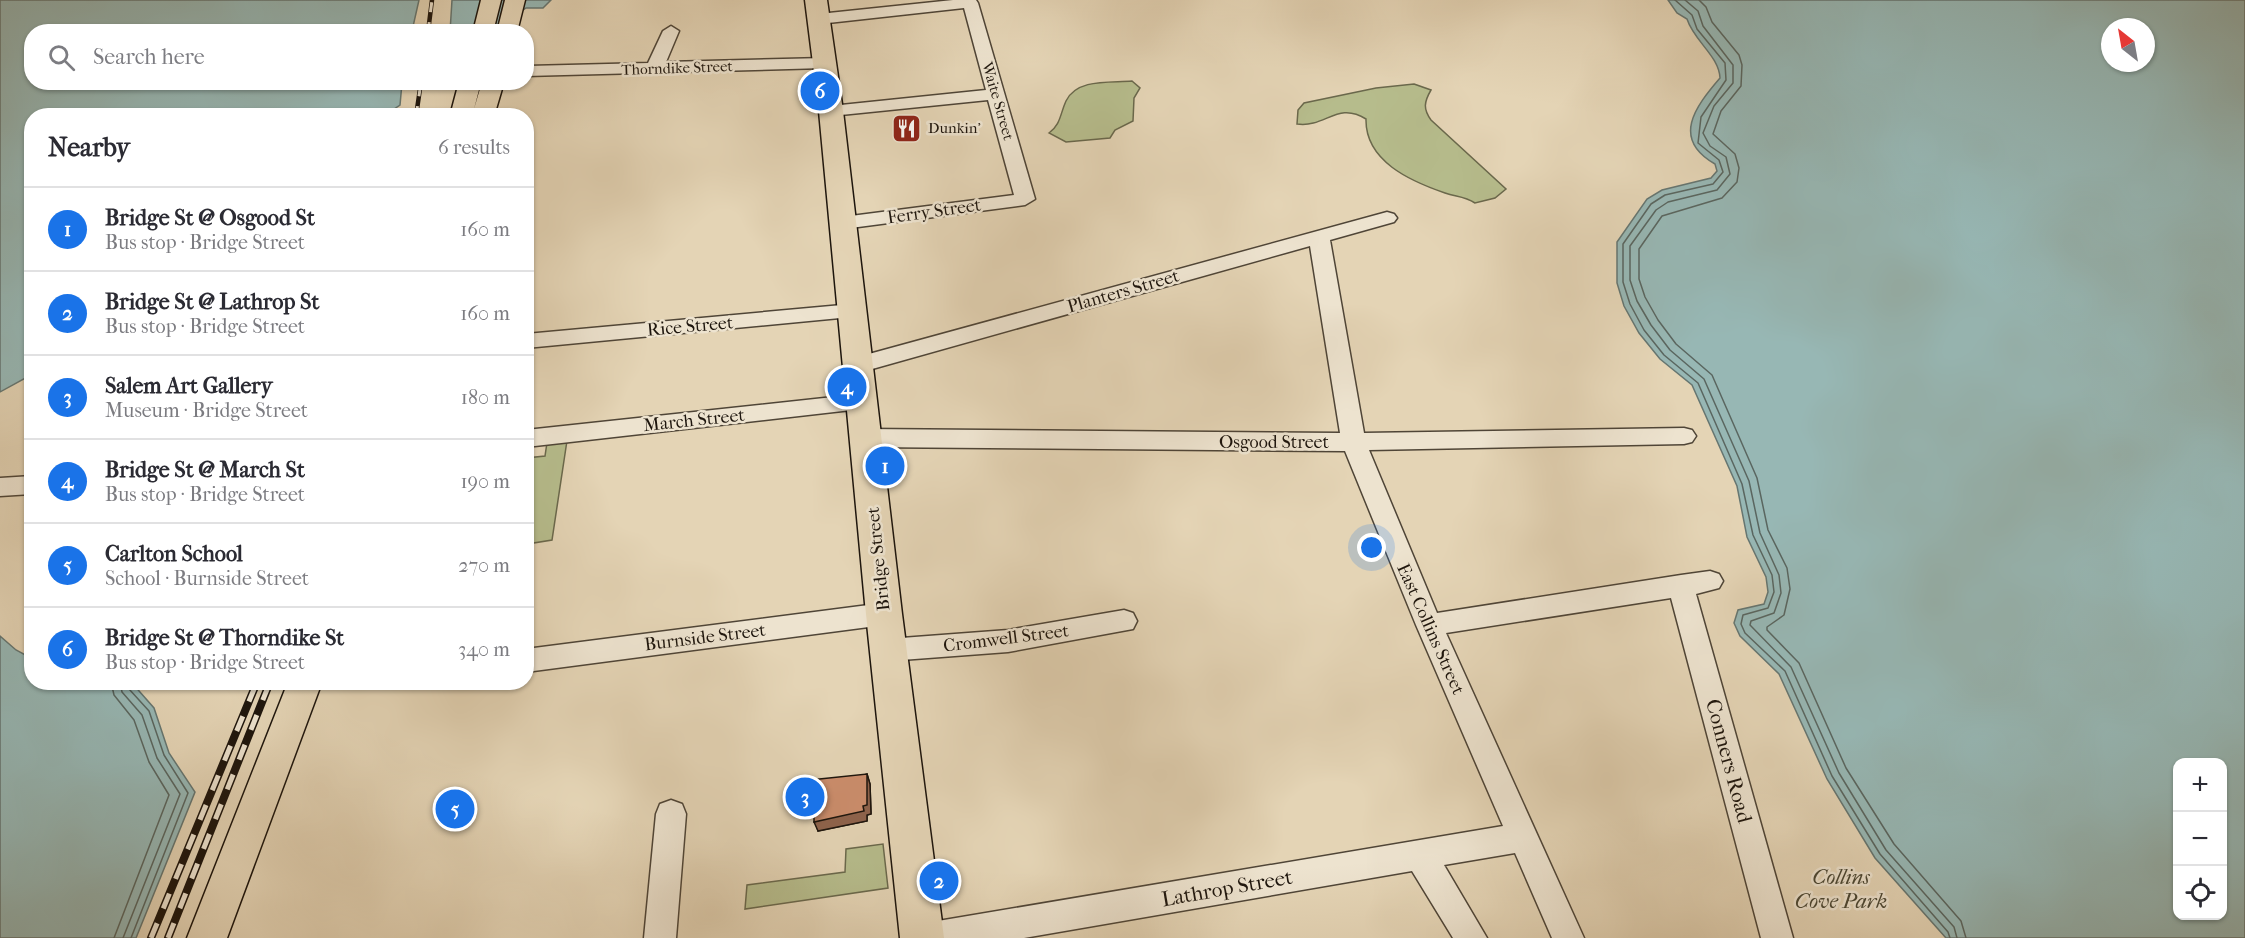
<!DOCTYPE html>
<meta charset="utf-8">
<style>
:root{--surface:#fff;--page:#f2f2f3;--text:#2b2b33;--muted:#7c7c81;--line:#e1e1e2;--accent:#1a73e8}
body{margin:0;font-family:"IM FELL French Canon",serif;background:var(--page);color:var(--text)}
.controls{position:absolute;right:18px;bottom:18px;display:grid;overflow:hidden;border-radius:12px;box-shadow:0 2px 4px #0004}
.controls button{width:54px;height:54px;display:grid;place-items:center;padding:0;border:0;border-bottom:2px solid var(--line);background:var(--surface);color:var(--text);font:30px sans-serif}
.compass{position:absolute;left:2101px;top:18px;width:54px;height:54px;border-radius:50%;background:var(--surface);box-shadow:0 2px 4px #0004;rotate:329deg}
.you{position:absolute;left:1372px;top:548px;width:21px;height:21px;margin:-15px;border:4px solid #fff;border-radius:50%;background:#1a73e8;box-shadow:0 0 0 9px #1a73e833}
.badge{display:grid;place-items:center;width:39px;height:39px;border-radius:50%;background:var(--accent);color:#fff;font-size:20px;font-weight:700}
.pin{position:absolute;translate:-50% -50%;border:3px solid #fff;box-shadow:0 2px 6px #0006}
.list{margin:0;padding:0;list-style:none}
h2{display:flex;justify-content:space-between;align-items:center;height:78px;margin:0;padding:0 24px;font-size:26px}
h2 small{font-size:20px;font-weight:400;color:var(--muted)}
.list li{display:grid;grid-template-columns:39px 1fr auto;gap:18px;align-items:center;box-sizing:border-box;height:84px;padding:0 24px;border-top:2px solid var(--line)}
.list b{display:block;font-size:22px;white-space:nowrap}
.list p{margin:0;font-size:20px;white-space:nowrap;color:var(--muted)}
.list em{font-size:20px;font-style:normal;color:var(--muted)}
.icon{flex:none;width:33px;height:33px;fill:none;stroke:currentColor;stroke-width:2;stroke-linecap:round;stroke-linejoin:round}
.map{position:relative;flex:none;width:2245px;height:938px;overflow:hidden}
.search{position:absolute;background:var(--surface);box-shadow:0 2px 4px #0004;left:24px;top:24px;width:510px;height:66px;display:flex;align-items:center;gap:15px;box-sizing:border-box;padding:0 21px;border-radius:24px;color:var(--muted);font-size:22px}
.panel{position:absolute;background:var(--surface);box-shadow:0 2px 4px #0004;left:24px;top:108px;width:510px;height:582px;border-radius:24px}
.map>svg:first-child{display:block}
.green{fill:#b6bc8c;stroke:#6a684c;stroke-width:1.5}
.water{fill:#97b7b4;stroke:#667671;stroke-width:1.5;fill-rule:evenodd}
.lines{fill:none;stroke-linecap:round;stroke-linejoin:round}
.shore{stroke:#5a6660;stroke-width:1.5}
.minor-casing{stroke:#4f4537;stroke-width:3}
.major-casing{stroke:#1d150d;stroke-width:3}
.highway-casing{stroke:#1d150d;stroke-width:3}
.minor{fill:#ede3cf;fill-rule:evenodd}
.major{fill:#e4d4b5;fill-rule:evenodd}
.highway{fill:#e4d4b5;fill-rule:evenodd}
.rail-far1-casing{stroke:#1d150d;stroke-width:4.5}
.rail-casing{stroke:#1d150d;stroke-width:8}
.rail-far1{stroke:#ede3cf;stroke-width:3;stroke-dasharray:10;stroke-linecap:butt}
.rail{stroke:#ede3cf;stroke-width:5;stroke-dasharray:16;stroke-linecap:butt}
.wall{fill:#af795d;stroke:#1d150d;stroke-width:1.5}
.shaded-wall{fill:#8e634c;stroke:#1d150d;stroke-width:1.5}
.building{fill:#cb8d6c;stroke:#1d150d;stroke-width:1.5}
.labels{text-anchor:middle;stroke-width:5;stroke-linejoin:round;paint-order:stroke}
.far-street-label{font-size:15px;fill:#1d150d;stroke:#ede3cf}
.far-poi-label{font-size:15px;fill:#1d150d;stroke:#ede3cf;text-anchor:start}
.street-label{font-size:18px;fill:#1d150d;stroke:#ede3cf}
.near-street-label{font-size:21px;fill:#1d150d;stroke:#ede3cf}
.near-park-label{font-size:21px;font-style:italic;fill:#4b4733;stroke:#ede3cf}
</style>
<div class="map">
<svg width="2245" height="938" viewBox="0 0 2245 938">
<rect width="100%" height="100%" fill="#e4d4b5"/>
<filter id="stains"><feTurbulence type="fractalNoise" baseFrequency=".00333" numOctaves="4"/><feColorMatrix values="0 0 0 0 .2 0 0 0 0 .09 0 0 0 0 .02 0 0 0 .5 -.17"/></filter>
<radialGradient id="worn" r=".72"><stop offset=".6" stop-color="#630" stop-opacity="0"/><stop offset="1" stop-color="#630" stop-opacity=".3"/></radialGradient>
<!-- green -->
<path class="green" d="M 1132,81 L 1140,88 L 1134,98 L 1133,121 L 1115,130 L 1110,138 L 1066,142 L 1049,133 C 1061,124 1060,114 1066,101 C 1077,78 1111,83 1132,81 Z
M 1414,84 L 1431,90 C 1424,102 1423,109 1431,120 L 1506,189 L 1495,198 L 1475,203 C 1464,196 1456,197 1445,193 C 1410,181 1365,161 1366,119 C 1337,101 1326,128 1297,124 L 1298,110 L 1304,103 L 1376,88 Z
M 568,434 L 552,540 L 527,544 L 526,458 L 545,456 L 548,436 Z
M 883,844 L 888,888 L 745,909 L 747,885 L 845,872 L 846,849 Z"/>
<!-- water -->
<path class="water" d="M 0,0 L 419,0 L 412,31 L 32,32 L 32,82 L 402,83 L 400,105 L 385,115 L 32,116 L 31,375 L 0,392 Z
M 452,0 L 551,0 L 543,8 L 526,8 L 493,31 L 450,32 Z
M 1668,0 L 2245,0 L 2245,938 L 1946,938 L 1875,858 L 1827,779 L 1779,674 L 1740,636 L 1734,623 L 1738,610 L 1764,604 L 1768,592 L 1766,577 L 1747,537 L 1737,486 L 1692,385 L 1660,359 L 1639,333 L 1624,306 L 1617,283 L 1617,242 L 1647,199 L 1662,190 L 1711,178 L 1717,171 L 1715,164 C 1671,139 1695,107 1720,78 C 1719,56 1694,41 1687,19 L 1677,13 ZM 2110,27 L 2146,27 L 2146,63 L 2110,63 ZM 2222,762 L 2222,916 L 2178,916 L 2178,762 Z
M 0,636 L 16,650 L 31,658 L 32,682 L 132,683 L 154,708 L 169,753 L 195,792 L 136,938 L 0,938 Z"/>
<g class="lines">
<!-- shore -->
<path class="shore" d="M 1675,0 L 1692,15 L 1697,29 L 1725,63 L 1726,80 L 1701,117 L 1698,143 L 1719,160 L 1723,172 L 1713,184 L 1665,195 L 1651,204 L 1623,244 L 1623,282 L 1630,304 L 1644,330 L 1664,355 L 1698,383 L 1742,484 L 1753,535 L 1772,575 L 1774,592 L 1768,608 L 1743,615 L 1741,624 L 1745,633 L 1785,671 L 1832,776 L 1880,854 L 1948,932 L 1950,938
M 1685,0 L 1698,11 L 1703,26 L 1733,65 L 1733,83 L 1714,106 L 1703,133 L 1710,146 L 1726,157 L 1730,174 L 1717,190 L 1668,202 L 1656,210 L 1630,246 L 1630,280 L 1637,301 L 1651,325 L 1670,350 L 1704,379 L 1749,481 L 1760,533 L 1779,575 L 1781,593 L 1774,613 L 1751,621 L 1750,625 L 1791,667 L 1839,773 L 1886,850 L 1954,927 L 1957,938
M 1699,0 L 1706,7 L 1712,22 L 1739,55 L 1742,65 L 1741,86 L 1721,111 L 1713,134 L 1735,154 L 1739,168 L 1737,182 L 1722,198 L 1662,216 L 1639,249 L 1639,279 L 1645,297 L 1658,320 L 1676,344 L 1712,375 L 1757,478 L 1768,530 L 1787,568 L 1790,589 L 1784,615 L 1767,627 L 1767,630 L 1799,663 L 1846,768 L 1894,844 L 1961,921 L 1966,938
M 111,682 L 114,695 L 134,720 L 149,762 L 169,795 L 114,938
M 120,682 L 122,692 L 142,715 L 157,758 L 180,794 L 123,938
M 128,682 L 129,689 L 149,711 L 164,755 L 188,793 L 131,938"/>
<defs>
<path id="minor" d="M 953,0 L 976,0 L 978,3 L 1035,199 L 1025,205 L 843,229 L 836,227 L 833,223 L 836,219 L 843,217 L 1014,195 L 988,100 L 831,116 L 822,111 L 831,106 L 986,90 L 964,8 L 819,24 L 811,19 L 819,14 Z
M 671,26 L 679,31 L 666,62 L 825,58 L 833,63 L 825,68 L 526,76 L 528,66 L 648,63 L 663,31 Z
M 1387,212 L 1394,214 L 1397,218 L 1394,222 L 1330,240 L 1364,433 L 1684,428 L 1692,430 L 1696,436 L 1692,442 L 1684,444 L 1369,450 L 1437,613 L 1681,575 L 1710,571 L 1719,574 L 1723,581 L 1719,588 L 1696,594 L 1793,938 L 1761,938 L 1671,598 L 1446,633 L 1584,938 L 1552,938 L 1515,853 L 1444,865 L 1487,938 L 1453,938 L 1412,871 L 1024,938 L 916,938 L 921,927 L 932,922 L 1503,826 L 1416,625 L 1345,451 L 865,447 L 857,444 L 853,438 L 857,432 L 865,429 L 1340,433 L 1310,246 L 858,373 L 850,370 L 847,365 L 850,360 L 858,357 Z
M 853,304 L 861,306 L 864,311 L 861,316 L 526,348 L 526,334 Z
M 861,394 L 869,396 L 872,402 L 869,408 L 526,447 L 526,430 Z
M 32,476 L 32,494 L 0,496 L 0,478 Z
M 884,603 L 893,606 L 897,614 L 893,622 L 884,625 L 526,672 L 526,649 Z
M 1124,610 L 1133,613 L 1137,621 L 1133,629 L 1008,652 L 888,661 L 878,658 L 874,650 L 878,642 L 888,639 L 1008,630 Z
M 671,800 L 682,804 L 686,814 L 676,938 L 644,938 L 656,814 L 660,804 Z"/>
<path id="major" d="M 481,0 L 501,0 L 493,32 L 473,32 Z
M 505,0 L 525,0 L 517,32 L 497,32 Z
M 459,82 L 481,82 L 474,109 L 482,82 L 504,82 L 494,116 L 450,116 Z
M 288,682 L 322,682 L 227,938 L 187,938 Z"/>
<path id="highway" d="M 805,0 L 827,0 L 843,111 L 902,614 L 944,938 L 900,938 L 866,614 L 819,111 Z"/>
</defs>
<!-- minor casing -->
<use href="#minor" class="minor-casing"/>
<!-- major casing -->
<use href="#major" class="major-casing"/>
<!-- highway casing -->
<use href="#highway" class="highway-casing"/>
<!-- minor -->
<use href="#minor" class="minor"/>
<!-- major -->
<use href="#major" class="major"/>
<!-- highway -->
<use href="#highway" class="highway"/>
<defs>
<path id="rail-far1" d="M 428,32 L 432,0
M 416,116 L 421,82"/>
<path id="rail" d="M 151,938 L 257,682
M 168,938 L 270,682"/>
</defs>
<!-- rail-far1 casing -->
<use href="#rail-far1" class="rail-far1-casing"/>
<!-- rail casing -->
<use href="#rail" class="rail-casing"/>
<!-- rail-far1 -->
<use href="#rail-far1" class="rail-far1"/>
<!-- rail -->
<use href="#rail" class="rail"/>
</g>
<!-- wall -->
<path class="wall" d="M 867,774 L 870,784 L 871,814 L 867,815 L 867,821 L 818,831 L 814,815 L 812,813 L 806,814 L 805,810 L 795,811 L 791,801 Z"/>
<!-- shaded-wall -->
<path class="shaded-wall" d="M 867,774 L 870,784 L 871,814 L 867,815 L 867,821 L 818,831 L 814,822 L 863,806 Z"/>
<!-- building -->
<path class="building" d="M 867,774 L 867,805 L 863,806 L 864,811 L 814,822 L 814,805 L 809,806 L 810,803 L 802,804 L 802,800 L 791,801 L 791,782 Z"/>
<!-- icons -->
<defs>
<symbol id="restaurant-square" viewBox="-11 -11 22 22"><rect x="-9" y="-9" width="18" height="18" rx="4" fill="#8f2418" stroke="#ede3cf"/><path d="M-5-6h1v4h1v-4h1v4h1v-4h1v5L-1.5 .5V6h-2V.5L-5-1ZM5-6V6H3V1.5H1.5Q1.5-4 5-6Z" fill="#fff"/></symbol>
</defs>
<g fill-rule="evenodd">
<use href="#restaurant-square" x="890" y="112" width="33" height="33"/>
</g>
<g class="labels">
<!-- far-street labels -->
<g class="far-street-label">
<text transform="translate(677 68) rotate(-2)" y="5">Thorndike Street</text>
<text transform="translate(998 101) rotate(74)" y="5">Waite Street</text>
</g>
<!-- far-poi labels -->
<g class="far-poi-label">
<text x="928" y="133">Dunkin'</text>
</g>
<!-- street labels -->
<g class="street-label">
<text transform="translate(934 211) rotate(-8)" y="6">Ferry Street</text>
<text transform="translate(1123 291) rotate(-16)" y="6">Planters Street</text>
<text transform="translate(690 326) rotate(-5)" y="6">Rice Street</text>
<text transform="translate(694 420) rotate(-6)" y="6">March Street</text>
<text x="1274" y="448">Osgood Street</text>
<text transform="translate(878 559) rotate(-96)" y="6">Bridge Street</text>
<text transform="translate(1431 629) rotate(66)" y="6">East Collins Street</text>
<text transform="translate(705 637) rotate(-7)" y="6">Burnside Street</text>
<text transform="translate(1006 638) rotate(-7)" y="6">Cromwell Street</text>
</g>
<!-- near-street labels -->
<g class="near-street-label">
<text transform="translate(1729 761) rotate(75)" y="7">Conners Road</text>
<text transform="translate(1227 888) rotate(-10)" y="7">Lathrop Street</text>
</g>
<!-- near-park labels -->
<g class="near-park-label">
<text x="1841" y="884">Collins<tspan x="1841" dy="24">Cove Park</tspan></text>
</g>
</g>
<rect width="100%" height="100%" filter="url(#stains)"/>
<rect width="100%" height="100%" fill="url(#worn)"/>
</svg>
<div class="controls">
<button>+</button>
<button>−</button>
<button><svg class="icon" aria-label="locate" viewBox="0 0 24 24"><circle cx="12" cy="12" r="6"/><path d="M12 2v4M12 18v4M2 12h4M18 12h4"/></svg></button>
</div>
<svg class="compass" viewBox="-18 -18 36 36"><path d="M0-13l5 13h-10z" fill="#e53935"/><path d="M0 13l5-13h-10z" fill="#7c7c81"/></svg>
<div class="you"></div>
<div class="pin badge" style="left:885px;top:466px">1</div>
<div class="pin badge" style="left:939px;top:881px">2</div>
<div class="pin badge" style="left:805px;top:797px">3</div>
<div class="pin badge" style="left:847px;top:387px">4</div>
<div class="pin badge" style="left:455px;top:809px">5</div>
<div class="pin badge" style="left:820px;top:91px">6</div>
<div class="search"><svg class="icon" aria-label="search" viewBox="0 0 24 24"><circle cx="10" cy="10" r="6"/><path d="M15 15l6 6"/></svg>Search here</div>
<section class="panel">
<h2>Nearby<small>6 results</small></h2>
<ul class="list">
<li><span class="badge">1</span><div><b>Bridge St @ Osgood St</b><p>Bus stop · Bridge Street</p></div><em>160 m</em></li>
<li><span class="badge">2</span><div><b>Bridge St @ Lathrop St</b><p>Bus stop · Bridge Street</p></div><em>160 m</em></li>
<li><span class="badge">3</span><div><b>Salem Art Gallery</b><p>Museum · Bridge Street</p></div><em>180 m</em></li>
<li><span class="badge">4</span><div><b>Bridge St @ March St</b><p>Bus stop · Bridge Street</p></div><em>190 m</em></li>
<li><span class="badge">5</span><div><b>Carlton School</b><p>School · Burnside Street</p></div><em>270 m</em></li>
<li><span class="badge">6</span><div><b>Bridge St @ Thorndike St</b><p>Bus stop · Bridge Street</p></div><em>340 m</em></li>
</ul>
</section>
</div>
